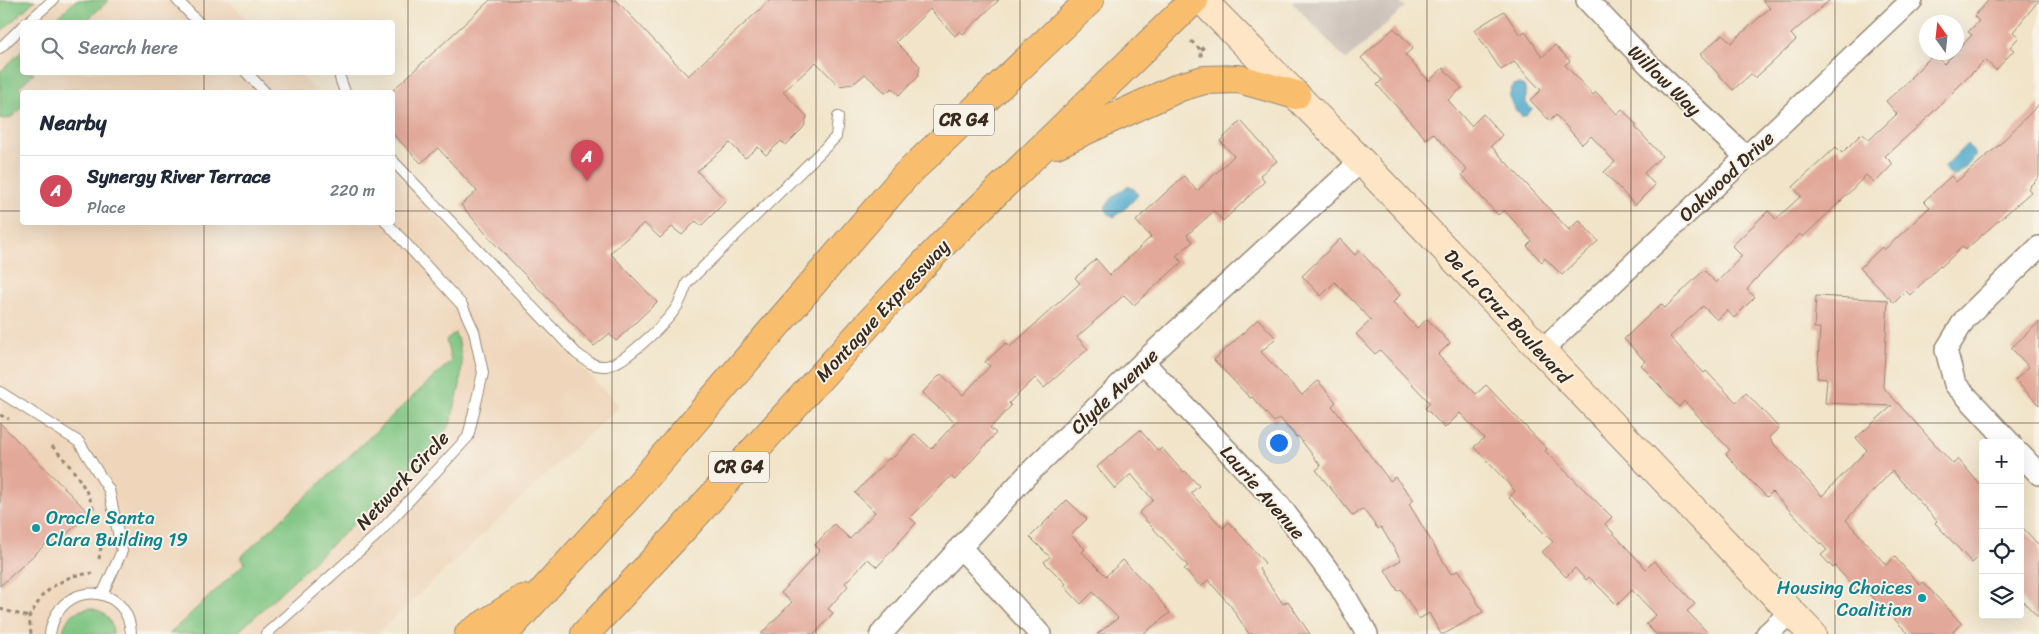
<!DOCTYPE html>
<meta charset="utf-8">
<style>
:root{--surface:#fff;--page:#f6f6f7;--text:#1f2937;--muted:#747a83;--line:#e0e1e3;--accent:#d1495b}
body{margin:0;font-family:Sriracha,sans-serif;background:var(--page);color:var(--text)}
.controls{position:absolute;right:15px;bottom:15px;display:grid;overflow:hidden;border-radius:5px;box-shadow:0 5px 20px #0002}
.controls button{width:45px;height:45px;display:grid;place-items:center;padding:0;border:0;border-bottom:1px solid var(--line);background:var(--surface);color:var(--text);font:25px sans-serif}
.compass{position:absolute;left:1919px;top:15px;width:45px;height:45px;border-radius:50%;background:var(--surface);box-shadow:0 5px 20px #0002;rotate:345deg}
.you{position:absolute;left:1278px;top:442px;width:18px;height:18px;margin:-12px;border:4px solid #fff;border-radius:50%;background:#1a73e8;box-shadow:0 0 0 8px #1a73e833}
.badge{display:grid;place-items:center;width:32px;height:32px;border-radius:50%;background:var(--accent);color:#fff;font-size:16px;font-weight:700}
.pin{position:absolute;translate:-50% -41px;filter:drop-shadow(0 1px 2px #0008)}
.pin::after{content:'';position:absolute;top:26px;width:18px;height:15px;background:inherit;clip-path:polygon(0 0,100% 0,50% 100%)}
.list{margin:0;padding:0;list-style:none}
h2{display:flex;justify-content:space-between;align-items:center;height:65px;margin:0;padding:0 20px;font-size:21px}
h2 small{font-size:16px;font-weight:400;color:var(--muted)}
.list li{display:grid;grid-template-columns:32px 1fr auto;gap:15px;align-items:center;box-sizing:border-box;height:70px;padding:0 20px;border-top:1px solid var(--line)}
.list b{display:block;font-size:19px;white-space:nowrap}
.list p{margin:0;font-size:16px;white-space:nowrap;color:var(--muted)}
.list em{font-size:16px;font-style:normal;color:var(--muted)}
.icon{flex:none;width:28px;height:28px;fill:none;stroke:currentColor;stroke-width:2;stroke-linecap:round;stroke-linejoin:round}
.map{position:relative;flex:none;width:2039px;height:634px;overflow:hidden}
.search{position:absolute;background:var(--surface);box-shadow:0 5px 20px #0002;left:20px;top:20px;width:375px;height:55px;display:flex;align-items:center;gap:12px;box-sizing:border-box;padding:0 18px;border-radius:5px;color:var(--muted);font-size:19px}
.panel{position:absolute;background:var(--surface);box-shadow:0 5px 20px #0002;left:20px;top:90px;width:375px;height:135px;border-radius:5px}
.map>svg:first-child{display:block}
.built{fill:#efd6bb}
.industrial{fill:#cdc2b9}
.green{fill:#7ec582;stroke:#5c7850}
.water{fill:#4ea9cc;stroke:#446a75}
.building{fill:#e2a89a}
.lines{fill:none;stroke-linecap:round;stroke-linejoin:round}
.service-casing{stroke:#968774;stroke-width:12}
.minor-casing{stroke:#968774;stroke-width:24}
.secondary-casing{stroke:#968774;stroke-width:30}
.trunk-casing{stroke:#968774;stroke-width:30}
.path{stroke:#968774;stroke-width:3;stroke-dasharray:4 4;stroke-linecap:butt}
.service{stroke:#fff;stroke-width:10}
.minor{stroke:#fff;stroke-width:21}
.secondary{stroke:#fde5c5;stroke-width:28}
.trunk{stroke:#f9be6d;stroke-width:28}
.grid{fill:none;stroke:#3b2a1e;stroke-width:1;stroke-opacity:0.55}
.culture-dot{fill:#0f9aa8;stroke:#f7f3e8;stroke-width:2}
.labels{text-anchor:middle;stroke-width:4;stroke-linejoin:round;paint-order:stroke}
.shield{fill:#f7f3e8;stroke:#73665b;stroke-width:1}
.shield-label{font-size:18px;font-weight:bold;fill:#3b2a1e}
.street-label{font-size:19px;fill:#3b2a1e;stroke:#f7f3e8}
.culture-label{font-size:19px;fill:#0d838f;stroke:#f7f3e8;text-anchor:start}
</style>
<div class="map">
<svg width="2039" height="634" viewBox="0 0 2039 634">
<rect width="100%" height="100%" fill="#f7f3e8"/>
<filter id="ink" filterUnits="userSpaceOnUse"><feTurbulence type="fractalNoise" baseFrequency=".02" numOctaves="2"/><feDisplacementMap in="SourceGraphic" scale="10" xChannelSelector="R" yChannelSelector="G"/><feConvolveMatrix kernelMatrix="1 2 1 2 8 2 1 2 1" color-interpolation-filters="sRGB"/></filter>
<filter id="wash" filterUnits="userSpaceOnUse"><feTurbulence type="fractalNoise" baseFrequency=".0096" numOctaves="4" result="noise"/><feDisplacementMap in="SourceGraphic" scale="20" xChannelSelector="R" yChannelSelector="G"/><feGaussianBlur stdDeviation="1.12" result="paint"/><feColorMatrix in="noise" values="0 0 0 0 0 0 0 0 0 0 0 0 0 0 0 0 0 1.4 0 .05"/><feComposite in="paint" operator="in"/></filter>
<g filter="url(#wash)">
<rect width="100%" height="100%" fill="#f1e4c9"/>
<!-- built -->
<path class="built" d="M 0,0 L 228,0 L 250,22 L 22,22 L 22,72 L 298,73 L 317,92 L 22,92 L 22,222 L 392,222 L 393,171 L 619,406 L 377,634 L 0,634 Z"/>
<!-- industrial -->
<path class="industrial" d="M 1295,0 L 1398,0 L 1405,7 L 1346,60 L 1292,2 Z"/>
<!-- green -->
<path class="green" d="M 0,0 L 35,0 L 0,33 Z
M 76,0 L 109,0 L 85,22 L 52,22 Z
M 22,51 L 22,72 L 34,73 L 18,88 L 29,92 L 22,92 L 22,107 C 16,113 10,122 0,118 L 0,72 Z
M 455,333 L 459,343 L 462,363 L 460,386 L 450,425 L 425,457 L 236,634 L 169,634 L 245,563 L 241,557 L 451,361 L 446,340 Z
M 90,608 C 103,611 113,619 113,634 L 63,634 C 65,618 74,610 90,608 Z"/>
<!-- water -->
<path class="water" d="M 1519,84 L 1524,86 L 1526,92 L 1526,103 L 1532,109 L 1526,116 L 1521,116 C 1512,107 1505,96 1514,85 Z
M 1967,144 L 1976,155 L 1966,167 L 1953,177 L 1944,167 Z
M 1128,186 L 1134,189 L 1138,195 L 1127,207 L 1114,217 L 1108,213 L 1105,207 L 1115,195 Z"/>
<g id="blocks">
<!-- building -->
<path class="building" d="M 490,0 L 616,0 L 688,76 L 770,0 L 999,0 L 963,34 L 960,31 L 955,36 L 930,9 L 896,42 L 920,66 L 918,77 L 899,95 L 892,88 L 886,93 L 865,74 L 853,84 L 839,86 L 816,62 L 783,92 L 807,116 L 804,127 L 786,145 L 781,141 L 766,155 L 758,147 L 745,158 L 730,143 L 697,171 L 726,201 L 701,226 L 696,221 L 682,235 L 672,227 L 660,238 L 644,223 L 610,253 L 657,302 L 616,341 L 609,334 L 594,346 L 494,243 L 461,205 L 477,191 L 438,148 L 421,163 L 392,133 L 392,91 Z
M 1762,0 L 1830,0 L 1791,34 L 1796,40 L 1772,63 L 1755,78 L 1751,74 L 1733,90 L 1700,54 L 1723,34 L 1731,43 L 1770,8 Z
M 1989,0 L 2039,0 L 2013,32 L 2019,37 L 2010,47 L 2014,50 L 1996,70 L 1985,60 L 1923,122 L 1885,156 L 1893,164 L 1875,183 L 1866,175 L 1841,201 L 1803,237 L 1800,234 L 1753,282 L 1747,290 L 1755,297 L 1734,318 L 1727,310 L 1717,320 L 1703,306 L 1670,337 L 1704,373 L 1706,371 L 1736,402 L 1746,393 L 1779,428 L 1769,437 L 1772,442 L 1822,496 L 1867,450 L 1856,438 L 1892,406 L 1825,403 L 1827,379 L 1817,378 L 1820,328 L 1814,328 L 1816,296 L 1888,300 L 1883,387 L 1953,464 L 1958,459 L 1983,488 L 1983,553 L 1972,563 L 1935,523 L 1937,521 L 1892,471 L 1846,520 L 1886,565 L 1895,557 L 1920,585 L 1923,582 L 1962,624 L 1950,634 L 1909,634 L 1865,590 L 1860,594 L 1835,566 L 1833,568 L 1821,555 L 1827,550 L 1772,492 L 1767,497 L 1741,471 L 1726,454 L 1730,450 L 1684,401 L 1679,407 L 1641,365 L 1645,361 L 1624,339 L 1661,304 L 1665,308 L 1704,270 L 1716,283 L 1742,256 L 1732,246 L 1768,211 L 1776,219 L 1801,196 L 1793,187 L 1836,147 L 1842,153 L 1862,133 L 1869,140 L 1897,114 L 1886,101 L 1911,79 L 1910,78 L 1934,54 L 1944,64 L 1956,52 L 1972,35 L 1968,32 L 1979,21 L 1974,16 Z
M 1504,11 L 1520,35 L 1525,31 L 1542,57 L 1555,45 L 1570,61 L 1565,65 L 1593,95 L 1596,92 L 1617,114 L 1622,109 L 1637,126 L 1635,127 L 1662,156 L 1644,173 L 1655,185 L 1635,205 L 1604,172 L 1615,162 L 1591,136 L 1582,144 L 1556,115 L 1550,121 L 1530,100 L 1541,90 L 1514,62 L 1501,70 L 1474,30 Z
M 1394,28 L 1413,48 L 1405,55 L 1429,81 L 1443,68 L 1462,88 L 1448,100 L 1471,126 L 1483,114 L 1502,135 L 1491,146 L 1569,230 L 1579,220 L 1598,241 L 1562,275 L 1545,258 L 1542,262 L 1527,246 L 1532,241 L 1504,210 L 1498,215 L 1484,200 L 1462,175 L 1467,170 L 1433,133 L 1426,139 L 1377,85 L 1382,80 L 1361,58 Z
M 2039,104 L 2039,177 L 2028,188 L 2031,192 L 1965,250 L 1962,247 L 1941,267 L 1940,266 L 1910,295 L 1906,291 L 1894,303 L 1860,268 L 1882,247 L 1884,250 L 1930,207 L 1924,201 L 1951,176 L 1956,182 L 1998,146 Z
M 1241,121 L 1277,161 L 1260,175 L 1265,181 L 1223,221 L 1214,211 L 1187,235 L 1193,242 L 1176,256 L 1182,262 L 1134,305 L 1124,295 L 1077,337 L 1088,349 L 1044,388 L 1035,378 L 1009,403 L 1011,406 L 990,428 L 996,433 L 955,480 L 951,476 L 910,518 L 916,523 L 877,567 L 868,559 L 845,583 L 848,586 L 828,609 L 833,613 L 815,634 L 761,634 L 792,602 L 781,593 L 820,550 L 815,545 L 834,524 L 850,539 L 875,512 L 855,493 L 889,458 L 891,460 L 915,434 L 931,449 L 955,423 L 922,393 L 941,374 L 963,395 L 990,366 L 985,362 L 1006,343 L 1010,347 L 1080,283 L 1075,278 L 1096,259 L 1110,275 L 1151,237 L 1136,221 L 1163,195 L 1184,176 L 1197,191 L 1234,156 L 1220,141 Z
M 1340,239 L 1355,255 L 1359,250 L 1400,295 L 1393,302 L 1417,328 L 1427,319 L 1450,343 L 1438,355 L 1476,394 L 1486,385 L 1547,449 L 1545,451 L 1612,517 L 1605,524 L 1646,569 L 1654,561 L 1671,578 L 1695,604 L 1687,611 L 1709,634 L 1656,634 L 1646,624 L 1656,615 L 1632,590 L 1617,605 L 1589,577 L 1586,580 L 1575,568 L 1566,577 L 1542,552 L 1553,542 L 1509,498 L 1515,491 L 1474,447 L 1484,438 L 1460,413 L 1445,428 L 1425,408 L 1430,403 L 1380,350 L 1375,354 L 1356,334 L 1371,320 L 1335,282 L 1321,296 L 1302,276 Z
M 1258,319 L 1276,338 L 1261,352 L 1302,395 L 1318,381 L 1336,402 L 1332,406 L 1390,481 L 1395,477 L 1414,500 L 1409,504 L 1451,574 L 1459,570 L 1483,612 L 1444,634 L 1441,634 L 1429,613 L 1419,619 L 1401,589 L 1398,591 L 1385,570 L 1401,560 L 1381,527 L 1378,529 L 1363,509 L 1353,516 L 1316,470 L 1321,466 L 1298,436 L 1296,437 L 1280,418 L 1274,422 L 1252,397 L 1250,398 L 1214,360 Z
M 2039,322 L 2039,405 L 2015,380 L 2029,367 L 2011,348 Z
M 0,423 L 89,513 L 54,546 L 47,543 L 0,586 Z
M 1140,430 L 1158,451 L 1162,448 L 1183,472 L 1185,471 L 1199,486 L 1191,493 L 1223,528 L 1229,522 L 1265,563 L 1259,569 L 1283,604 L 1288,601 L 1310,634 L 1249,634 L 1230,605 L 1208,580 L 1201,587 L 1184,569 L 1188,566 L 1139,513 L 1153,500 L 1131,474 L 1115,489 L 1097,467 Z
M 1067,500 L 1087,519 L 1071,535 L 1085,549 L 1082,552 L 1106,576 L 1123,560 L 1150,588 L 1170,613 L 1143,634 L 1097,634 L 1118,618 L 1093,592 L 1081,604 L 1064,586 L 1066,584 L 1044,562 L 1050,557 L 1030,537 Z
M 2020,525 L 2039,545 L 2039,618 L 2020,598 Z"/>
</g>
</g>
<g filter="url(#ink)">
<use href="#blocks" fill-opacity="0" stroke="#968774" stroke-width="1"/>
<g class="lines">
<defs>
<path id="service" d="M 177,0 L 198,22
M 28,22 L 53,0
M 0,48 L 22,27
M 246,72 L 265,92
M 340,78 L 345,92
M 392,160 L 577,354 C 586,360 593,367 605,366 C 622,366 666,323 676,308 C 681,301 684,291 687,283 L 836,137 L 838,117
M 0,392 L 79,442 L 109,490 L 122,551 L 102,595
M 50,634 C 58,578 129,582 131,634
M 266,634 L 378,534 L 468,437 L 483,373 L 474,331 L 462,305 L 386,222"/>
<path id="minor" d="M 1587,0 L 1649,65 L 1746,157
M 1541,351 L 1912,0
M 1143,362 L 1280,506 L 1339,585 L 1367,634
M 2010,443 L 1955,384 L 1946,350 L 1965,319 L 2039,247
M 2020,454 L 2039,474
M 960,547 L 1040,634
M 881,634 L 1027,475 L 1143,362 L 1361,161
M 1767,634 L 1791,612"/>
<path id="secondary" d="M 1202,0 L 1361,161 L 1812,634"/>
<path id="trunk" d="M 1056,144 L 1180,87 L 1204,80 L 1239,79 L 1296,95
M 469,634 L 523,599
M 504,634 L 633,492 L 905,176 L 1090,0
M 585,634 L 681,531 L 891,299 L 943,244 L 1194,0"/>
</defs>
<!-- service casing -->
<use href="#service" class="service-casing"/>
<!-- minor casing -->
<use href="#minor" class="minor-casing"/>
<!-- secondary casing -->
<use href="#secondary" class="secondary-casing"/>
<!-- trunk casing -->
<use href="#trunk" class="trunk-casing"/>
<!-- path -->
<path class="path" d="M 1191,41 L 1201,50 L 1201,57
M 1201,50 L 1205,46
M 0,415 L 9,419
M 52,446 C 71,466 87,486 95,513
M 99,559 L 101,547 L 99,531
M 0,609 L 29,617
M 31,634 L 29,617 L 42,596 L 55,585 L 72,576 L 93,573"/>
<!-- service -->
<use href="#service" class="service"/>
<!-- minor -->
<use href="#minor" class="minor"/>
<!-- secondary -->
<use href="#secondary" class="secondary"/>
<!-- trunk -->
<use href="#trunk" class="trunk"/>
</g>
</g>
<!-- grid -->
<path class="grid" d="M 204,0 L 204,22M 408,0 L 408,634M 612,0 L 612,634M 816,0 L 816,634M 1020,0 L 1020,634M 1223,0 L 1223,634M 1427,0 L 1427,634M 1631,0 L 1631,634M 1835,0 L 1835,634M 204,72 L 204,92M 0,211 L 22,211M 392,211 L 2039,211M 204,222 L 204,634M 0,423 L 2039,423"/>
<!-- markers -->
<g class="culture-dot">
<circle cx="36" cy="528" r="5"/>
<circle cx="1922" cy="598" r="5"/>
</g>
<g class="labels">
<!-- shield labels -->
<g class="shield">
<rect x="934" y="104.5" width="60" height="31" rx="4"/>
<rect x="709" y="451.5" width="60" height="31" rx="4"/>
</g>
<g class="shield-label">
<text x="964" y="126">CR G4</text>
<text x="739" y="473">CR G4</text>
</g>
<!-- street labels -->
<g class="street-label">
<text transform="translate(1665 80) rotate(44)" y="7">Willow Way</text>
<text transform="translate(1726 176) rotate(-43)" y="7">Oakwood Drive</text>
<text transform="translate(882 310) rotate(-47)" y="7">Montague Expressway</text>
<text transform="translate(1508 316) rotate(47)" y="7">De La Cruz Boulevard</text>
<text transform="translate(1114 391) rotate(-44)" y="7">Clyde Avenue</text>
<text transform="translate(402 480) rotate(-47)" y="7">Network Circle</text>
<text transform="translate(1263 492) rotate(49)" y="7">Laurie Avenue</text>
</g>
<!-- culture labels -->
<g class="culture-label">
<text x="46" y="524">Oracle Santa<tspan x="46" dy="22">Clara Building 19</tspan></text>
<text x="1912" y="594" text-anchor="end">Housing Choices<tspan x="1912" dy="22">Coalition</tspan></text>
</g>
</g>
</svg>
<div class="controls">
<button>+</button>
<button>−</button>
<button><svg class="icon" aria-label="locate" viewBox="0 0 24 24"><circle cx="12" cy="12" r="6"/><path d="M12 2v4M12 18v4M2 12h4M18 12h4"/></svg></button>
<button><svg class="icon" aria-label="layers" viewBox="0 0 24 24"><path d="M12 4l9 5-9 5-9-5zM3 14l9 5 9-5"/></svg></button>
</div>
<svg class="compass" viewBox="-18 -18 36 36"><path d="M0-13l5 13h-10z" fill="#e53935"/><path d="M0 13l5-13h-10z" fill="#747a83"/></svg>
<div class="you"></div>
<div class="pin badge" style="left:587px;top:181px">A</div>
<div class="search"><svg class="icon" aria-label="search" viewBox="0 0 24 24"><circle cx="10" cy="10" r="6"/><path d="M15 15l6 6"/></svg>Search here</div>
<section class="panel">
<h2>Nearby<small></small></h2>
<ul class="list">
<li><span class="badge">A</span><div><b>Synergy River Terrace</b><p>Place</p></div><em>220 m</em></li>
</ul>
</section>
</div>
